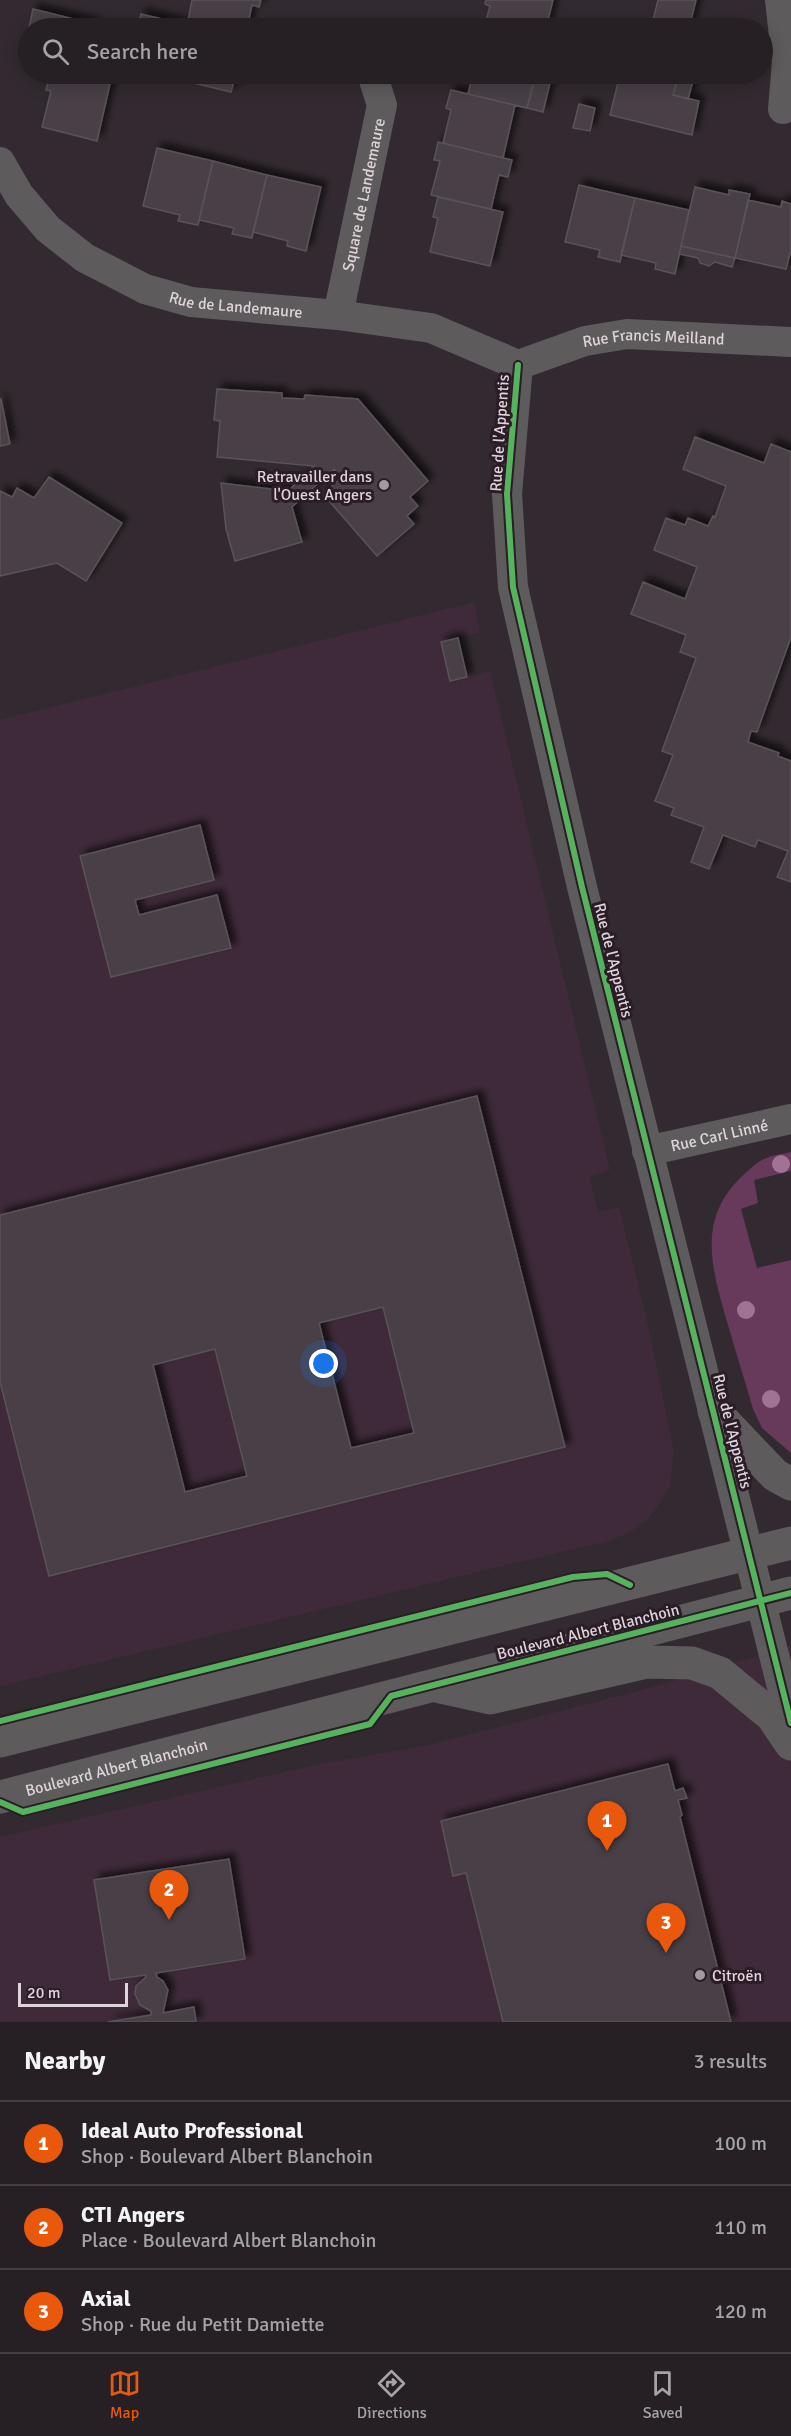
<!DOCTYPE html>
<meta charset="utf-8">
<style>
:root{--surface:#262024;--page:#2e282c;--text:#f1f3f6;--muted:#a4a3a6;--line:#423e41;--accent:#ea580c}
body{margin:0;font-family:Signika,sans-serif;background:var(--page);color:var(--text)}
.scale{position:absolute;left:18px;bottom:15px;width:110px;box-sizing:border-box;padding-left:6px;border:3px solid #ded4db;border-top:0;font-size:16px;line-height:21px;white-space:nowrap;color:#ded4db;-webkit-text-stroke:4px #2b1c27;paint-order:stroke}
.you{position:absolute;left:324px;top:1364px;width:21px;height:21px;margin:-15px;border:4px solid #fff;border-radius:50%;background:#1a73e8;box-shadow:0 0 0 9px #1a73e833}
.badge{display:grid;place-items:center;width:39px;height:39px;border-radius:50%;background:var(--accent);color:#fff;font-size:20px;font-weight:700}
.pin{position:absolute;translate:-50% -50px;filter:drop-shadow(0 2px 3px #0008)}
.pin::after{content:'';position:absolute;top:32px;width:21px;height:18px;background:inherit;clip-path:polygon(0 0,100% 0,50% 100%)}
.list{margin:0;padding:0;list-style:none}
h2{display:flex;justify-content:space-between;align-items:center;height:78px;margin:0;padding:0 24px;font-size:26px}
h2 small{font-size:20px;font-weight:400;color:var(--muted)}
.list li{display:grid;grid-template-columns:39px 1fr auto;gap:18px;align-items:center;box-sizing:border-box;height:84px;padding:0 24px;border-top:2px solid var(--line)}
.list b{display:block;font-size:22px;white-space:nowrap}
.list p{margin:0;font-size:20px;white-space:nowrap;color:var(--muted)}
.list em{font-size:20px;font-style:normal;color:var(--muted)}
.icon{flex:none;width:33px;height:33px;fill:none;stroke:currentColor;stroke-width:2;stroke-linecap:round;stroke-linejoin:round}
.map{position:relative;flex:none;width:791px;height:2022px;overflow:hidden}
.search{position:absolute;background:var(--surface);box-shadow:0 3px 15px #0003;left:18px;right:18px;top:18px;height:66px;display:flex;align-items:center;gap:15px;box-sizing:border-box;padding:0 21px;border-radius:33px;color:var(--muted);font-size:22px}
.sheet{height:330px;background:var(--surface)}
nav{display:flex;justify-content:space-around;align-items:center;box-sizing:border-box;height:84px;border-top:2px solid var(--line);background:var(--surface);font-size:16px;color:var(--muted)}
nav a{display:grid;justify-items:center;gap:3px}
nav .on{color:var(--accent)}
.map>svg:first-child{display:block}
.built{fill:#3e2a39}
.green{fill:#67395b}
.building{fill:#484146;stroke:#5a5258;stroke-width:1.5;fill-rule:evenodd;filter:url(#shadow)}
.lines{fill:none;stroke-linecap:round;stroke-linejoin:round}
.minor{stroke:#5e5b5d;stroke-width:30}
.tertiary{stroke:#5e5b5d;stroke-width:33}
.cycleway-casing{stroke:#2b1c27;stroke-width:10}
.cycleway{stroke:#56b35d;stroke-width:6}
.tree{fill:#a27295}
.poi-dot{fill:#a2989f;stroke:#2b1c27;stroke-width:2}
.labels{text-anchor:middle;stroke-width:6;stroke-linejoin:round;paint-order:stroke}
.street-label{font-size:16px;fill:#ded4db;stroke:#2b1c27}
.poi-label{font-size:16px;fill:#ded4db;stroke:#2b1c27;text-anchor:end}
</style>
<div class="map">
<svg width="791" height="2022" viewBox="0 0 791 2022">
<defs>
<filter id="shadow"><feDropShadow dx="5.5" dy="-5.5" stdDeviation="3" flood-color="#0009"/></filter>
</defs>
<rect width="100%" height="100%" fill="#322a30"/>
<!-- built -->
<path class="built" d="M 474,602 L 480,632 L 441,642 L 450,681 L 490,671 L 610,1170 L 589,1176 L 598,1212 L 619,1207 L 647,1321 L 674,1451 L 670,1485 L 662,1500 L 649,1518 L 632,1531 L 612,1540 L 0,1686 L 0,720 Z
M 791,1646 L 791,2022 L 0,2022 L 0,1837 L 320,1764 L 425,1746 L 642,1690 Z"/>
<!-- green -->
<path class="green" d="M 791,1152 L 791,1171 L 754,1180 L 758,1203 L 741,1209 L 757,1268 L 791,1260 L 791,1453 L 762,1428 L 753,1409 C 745,1381 736,1353 728,1325 C 713,1273 696,1223 739,1179 C 747,1172 755,1163 764,1159 C 772,1155 783,1154 791,1152 Z"/>
<!-- building -->
<path class="building" d="M 192,0 L 261,0 L 259,7 L 252,5 L 247,28 L 200,28 L 187,25 Z
M 486,0 L 553,0 L 546,28 L 484,28 L 490,6 L 485,4 Z
M 658,0 L 696,0 L 689,28 L 651,28 Z
M 33,9 L 98,25 L 97,28 L 29,28 Z
M 141,14 L 187,25 L 200,28 L 138,28 Z
M 50,74 L 67,74 L 110,84 L 97,141 L 42,127 L 51,91 L 46,90 Z
M 174,74 L 236,74 L 231,92 L 173,78 Z
M 473,74 L 536,74 L 527,108 L 468,94 Z
M 536,74 L 547,74 L 551,79 L 543,112 L 527,108 Z
M 620,74 L 679,74 L 673,95 L 699,101 L 692,135 L 610,115 Z
M 679,74 L 695,74 L 688,99 L 673,95 Z
M 451,90 L 515,105 L 503,158 L 443,143 L 451,110 L 446,108 Z
M 579,104 L 595,108 L 590,131 L 573,128 Z
M 438,142 L 512,160 L 508,177 L 499,175 L 491,209 L 431,195 L 440,161 L 434,160 Z
M 157,148 L 213,161 L 198,225 L 178,221 L 180,215 L 143,206 Z
M 213,161 L 267,175 L 252,238 L 232,234 L 234,228 L 199,220 Z
M 267,175 L 321,187 L 306,251 L 287,246 L 288,241 L 253,232 Z
M 579,185 L 635,198 L 620,262 L 598,257 L 600,250 L 565,242 Z
M 695,187 L 729,195 L 729,190 L 750,194 L 735,258 L 681,246 Z
M 438,197 L 503,212 L 490,266 L 430,252 L 438,218 L 433,217 Z
M 635,198 L 689,210 L 675,274 L 655,269 L 656,263 L 621,255 Z
M 748,200 L 781,207 L 782,201 L 791,204 L 791,250 L 786,269 L 735,258 Z
M 681,246 L 735,258 L 732,267 L 715,262 L 709,266 L 700,263 L 698,258 L 679,254 Z
M 217,389 L 282,393 L 282,398 L 304,399 L 305,395 L 358,399 L 428,481 L 410,497 L 418,506 L 407,516 L 414,524 L 377,556 L 323,494 L 341,478 L 334,469 L 292,507 L 302,542 L 235,561 L 226,529 L 221,483 L 288,491 L 314,466 L 217,457 L 220,421 L 214,420 Z
M 1,399 L 10,444 L 0,446 L 0,400 Z
M 695,437 L 764,463 L 771,444 L 791,452 L 791,637 L 757,732 L 751,731 L 748,742 L 779,753 L 778,756 L 791,761 L 791,882 L 777,877 L 788,851 L 758,840 L 755,847 L 723,835 L 709,869 L 691,862 L 704,827 L 671,815 L 674,808 L 655,801 L 673,755 L 662,751 L 696,658 L 680,652 L 686,635 L 631,614 L 643,582 L 685,599 L 697,567 L 654,550 L 666,518 L 685,525 L 688,518 L 708,526 L 713,516 L 715,517 L 726,486 L 683,469 Z
M 49,477 L 122,523 L 86,581 L 57,563 L 0,576 L 0,491 L 12,497 L 17,488 L 34,498 Z
M 458,638 L 467,677 L 450,681 L 441,642 Z
M 200,825 L 214,880 L 135,900 L 139,915 L 217,895 L 231,948 L 111,977 L 80,856 Z
M 477,1096 L 565,1447 L 49,1576 L 0,1382 L 0,1215 ZM 383,1307 L 414,1433 L 351,1448 L 319,1323 ZM 215,1349 L 247,1476 L 185,1492 L 153,1365 Z
M 668,1764 L 675,1791 L 683,1788 L 687,1798 L 678,1800 L 682,1815 L 680,1817 L 731,2022 L 503,2022 L 466,1873 L 453,1876 L 441,1821 Z
M 229,1859 L 245,1959 L 156,1973 L 157,1977 L 163,1981 L 168,1990 L 163,2013 L 194,2007 L 196,2022 L 108,2022 L 151,2015 L 151,2011 L 140,2005 L 135,1994 L 136,1986 L 146,1977 L 145,1975 L 110,1980 L 94,1880 Z"/>
<g class="lines">
<!-- minor -->
<g class="minor">
<path d="M 780,0 L 787,62 L 783,109"/>
<path id="s1" d="M 0,162 L 19,195 L 48,229 L 85,258 L 145,289 L 191,302 L 338,315 L 431,328 L 518,365"/>
<path id="s2" d="M 338,315 L 382,105 L 372,74"/>
<path d="M 518,365 L 507,494 L 513,587 L 582,887 L 791,1723"/>
<path id="s3" d="M 518,365 L 585,341 L 627,334 L 791,342"/>
<path id="s4" d="M 647,1151 L 791,1119"/>
</g>
<!-- tertiary -->
<g class="tertiary">
<path d="M 714,1411 L 775,1475 L 791,1484"/>
<path d="M 440,1687 L 490,1698 L 647,1662 L 692,1663 L 720,1673 L 772,1716 L 791,1744"/>
<path d="M 0,1741 L 791,1543"/>
<path id="s5" d="M 0,1797 L 791,1593"/>
</g>
<defs>
<path id="cycleway" d="M 518,365 L 507,494 L 513,587 L 582,887 L 791,1723
M 0,1721 L 573,1577 L 607,1574 L 630,1585
M 0,1802 L 23,1812 L 370,1724 L 391,1696 L 791,1593"/>
</defs>
<!-- cycleway casing -->
<use href="#cycleway" class="cycleway-casing"/>
<!-- cycleway -->
<use href="#cycleway" class="cycleway"/>
</g>
<!-- trees -->
<g class="tree">
<circle cx="781" cy="1164" r="9"/>
<circle cx="746" cy="1310" r="9"/>
<circle cx="771" cy="1399" r="9"/>
</g>
<!-- markers -->
<g class="poi-dot">
<circle cx="384" cy="485" r="6"/>
<circle cx="700" cy="1975" r="6"/>
</g>
<g class="labels">
<!-- street labels -->
<g class="street-label">
<text dy="6" stroke="none"><textPath href="#s2" startOffset="123">Square de Landemaure</textPath></text>
<text dy="6" stroke="none"><textPath href="#s1" startOffset="290">Rue de Landemaure</textPath></text>
<text dy="6" stroke="none"><textPath href="#s3" startOffset="140">Rue Francis Meilland</textPath></text>
<text transform="translate(499 433) rotate(-86)" y="6">Rue de l'Appentis</text>
<text transform="translate(614 960) rotate(76)" y="6">Rue de l'Appentis</text>
<text dy="6" stroke="none"><textPath href="#s4" startOffset="74">Rue Carl Linné</textPath></text>
<text transform="translate(733 1431) rotate(76)" y="6">Rue de l'Appentis</text>
<text transform="translate(588 1631) rotate(-14)" y="6">Boulevard Albert Blanchoin</text>
<text dy="6" stroke="none"><textPath href="#s5" startOffset="120">Boulevard Albert Blanchoin</textPath></text>
</g>
<!-- poi labels -->
<g class="poi-label">
<text x="372" y="482">Retravailler dans<tspan x="372" dy="18">l'Ouest Angers</tspan></text>
<text x="712" y="1981" text-anchor="start">Citroën</text>
</g>
</g>
</svg>
<div class="scale">20 m</div>
<div class="you"></div>
<div class="pin badge" style="left:607px;top:1851px">1</div>
<div class="pin badge" style="left:169px;top:1920px">2</div>
<div class="pin badge" style="left:666px;top:1953px">3</div>
<div class="search"><svg class="icon" aria-label="search" viewBox="0 0 24 24"><circle cx="10" cy="10" r="6"/><path d="M15 15l6 6"/></svg>Search here</div>
</div>
<section class="sheet">
<h2>Nearby<small>3 results</small></h2>
<ul class="list">
<li><span class="badge">1</span><div><b>Ideal Auto Professional</b><p>Shop · Boulevard Albert Blanchoin</p></div><em>100 m</em></li>
<li><span class="badge">2</span><div><b>CTI Angers</b><p>Place · Boulevard Albert Blanchoin</p></div><em>110 m</em></li>
<li><span class="badge">3</span><div><b>Axial</b><p>Shop · Rue du Petit Damiette</p></div><em>120 m</em></li>
</ul>
</section>
<nav>
<a class="on"><svg class="icon" aria-label="map" viewBox="0 0 24 24"><path d="M3 6l6-2 6 2 6-2v14l-6 2-6-2-6 2zM9 4v14M15 6v14"/></svg>Map</a>
<a><svg class="icon" aria-label="directions" viewBox="0 0 24 24"><path d="M12 3l9 9-9 9-9-9zM9 14v-3h6M13 9l2 2-2 2"/></svg>Directions</a>
<a><svg class="icon" aria-label="saved" viewBox="0 0 24 24"><path d="M7 4h10v16l-5-4-5 4z"/></svg>Saved</a>
</nav>
